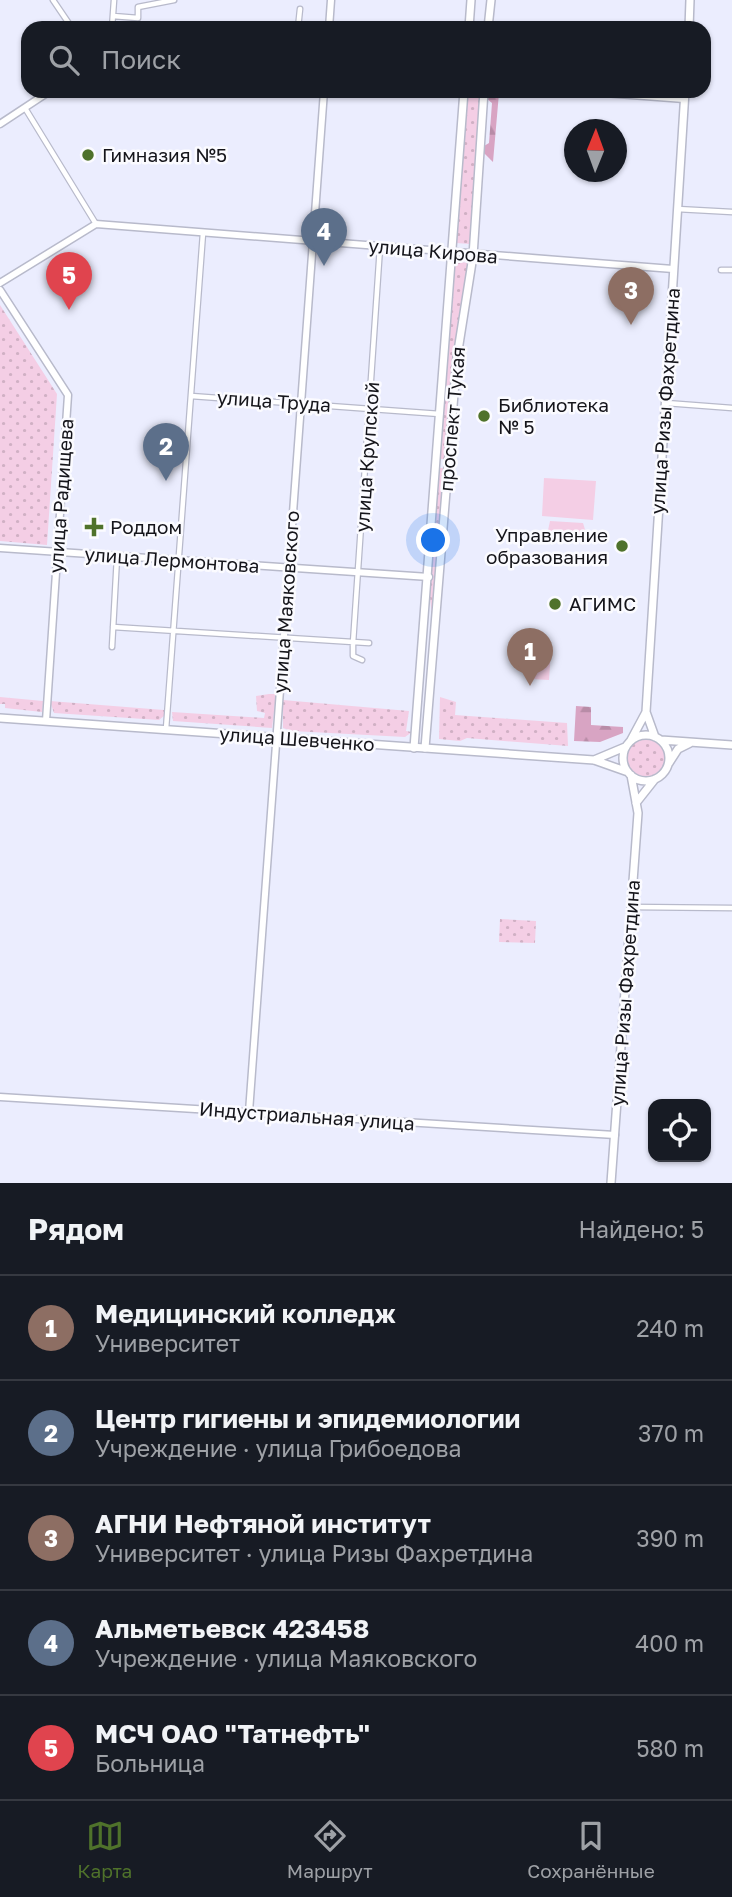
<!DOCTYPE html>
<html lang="ru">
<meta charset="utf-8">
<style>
:root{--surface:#171b24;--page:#20242c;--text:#f1f3f6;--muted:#9ea1a6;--line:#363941;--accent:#4f722b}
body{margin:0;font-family:"Golos Text",sans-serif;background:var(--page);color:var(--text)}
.controls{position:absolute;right:21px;bottom:21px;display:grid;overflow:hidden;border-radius:14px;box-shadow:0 2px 5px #0004}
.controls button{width:63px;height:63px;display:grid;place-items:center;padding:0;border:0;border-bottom:2px solid var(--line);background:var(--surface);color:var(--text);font:35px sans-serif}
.compass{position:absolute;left:564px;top:119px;width:63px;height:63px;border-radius:50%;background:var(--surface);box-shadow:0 2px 5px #0004;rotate:1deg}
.you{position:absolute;left:434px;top:541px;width:24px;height:24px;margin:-18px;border:5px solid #fff;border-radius:50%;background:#1a73e8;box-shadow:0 0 0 10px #1a73e833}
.badge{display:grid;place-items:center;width:46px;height:46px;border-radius:50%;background:var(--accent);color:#fff;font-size:23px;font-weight:700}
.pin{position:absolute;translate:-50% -58px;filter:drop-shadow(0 2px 4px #0008)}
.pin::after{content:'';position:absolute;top:37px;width:24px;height:21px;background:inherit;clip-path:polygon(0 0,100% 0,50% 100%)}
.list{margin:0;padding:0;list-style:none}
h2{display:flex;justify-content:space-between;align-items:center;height:91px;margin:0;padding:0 28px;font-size:30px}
h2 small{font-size:23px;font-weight:400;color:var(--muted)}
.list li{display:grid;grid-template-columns:46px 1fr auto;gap:21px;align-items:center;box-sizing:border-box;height:105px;padding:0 28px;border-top:2px solid var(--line)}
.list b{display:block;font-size:26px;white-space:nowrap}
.list p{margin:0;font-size:23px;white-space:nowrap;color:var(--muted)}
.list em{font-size:23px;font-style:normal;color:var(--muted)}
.icon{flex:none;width:38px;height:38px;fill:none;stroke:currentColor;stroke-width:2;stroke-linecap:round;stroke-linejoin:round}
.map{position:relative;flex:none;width:732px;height:1183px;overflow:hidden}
.search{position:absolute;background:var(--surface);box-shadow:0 2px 5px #0004;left:21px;right:21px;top:21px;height:77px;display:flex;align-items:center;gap:18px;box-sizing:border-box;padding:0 24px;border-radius:21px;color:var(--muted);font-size:26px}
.sheet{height:616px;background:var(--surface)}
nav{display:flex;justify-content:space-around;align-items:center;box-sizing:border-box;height:98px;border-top:2px solid var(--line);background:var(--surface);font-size:19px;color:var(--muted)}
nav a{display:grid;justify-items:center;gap:4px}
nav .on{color:var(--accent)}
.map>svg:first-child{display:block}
.grass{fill:url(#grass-dots)}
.forest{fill:url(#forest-firs)}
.pitch{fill:#f4cee5}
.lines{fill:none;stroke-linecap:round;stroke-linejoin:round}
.minor-casing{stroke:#b8bacb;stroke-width:7}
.tertiary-casing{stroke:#b8bacb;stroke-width:9}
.secondary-casing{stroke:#b8bacb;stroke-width:10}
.primary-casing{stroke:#b8bacb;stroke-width:10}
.minor{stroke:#fff;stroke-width:4.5}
.tertiary{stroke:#fff;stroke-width:6}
.secondary{stroke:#fff;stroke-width:7}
.primary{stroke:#fff;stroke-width:7}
.poi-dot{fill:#4f722b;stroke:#fbfbff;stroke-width:2.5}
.labels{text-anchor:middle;stroke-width:5;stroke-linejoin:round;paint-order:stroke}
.poi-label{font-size:19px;fill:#15151b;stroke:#fbfbff;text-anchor:start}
.street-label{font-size:19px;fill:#15151b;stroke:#fbfbff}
</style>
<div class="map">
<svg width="732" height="1183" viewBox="0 0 732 1183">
<defs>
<pattern id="grass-dots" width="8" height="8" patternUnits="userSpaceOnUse" patternTransform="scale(1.75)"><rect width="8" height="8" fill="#f4cee5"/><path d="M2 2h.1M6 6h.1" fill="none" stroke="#d0b0c4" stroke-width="1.8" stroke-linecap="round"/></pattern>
<pattern id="forest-firs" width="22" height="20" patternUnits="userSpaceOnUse" patternTransform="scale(1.75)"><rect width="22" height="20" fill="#d8a4c3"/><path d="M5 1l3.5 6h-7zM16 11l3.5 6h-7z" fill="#b88ca7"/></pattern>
</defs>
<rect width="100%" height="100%" fill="#ebedfe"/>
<!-- grass -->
<path class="grass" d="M 468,91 L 481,91 L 470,244 L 456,243 Z
M 455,261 L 468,263 L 455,355 L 445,459 L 439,459 Z
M 0,305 L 57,394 L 47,545 L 0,541 Z
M 438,468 L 443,468 L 433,627 L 429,588 Z
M 269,694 L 276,694 L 272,728 L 173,721 L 172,712 L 264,718 L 265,713 L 257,711 L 256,696 Z
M 0,697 L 43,701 L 42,712 L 5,708 L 5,704 L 0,704 Z
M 440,697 L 456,702 L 455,715 L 567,723 L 568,746 L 467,738 L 460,741 L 439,739 Z
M 283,700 L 409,711 L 406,731 L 412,732 L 405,737 L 292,731 L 283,728 Z
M 50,701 L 164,710 L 165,715 L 159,720 L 54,713 Z
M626 757a20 20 0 1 1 40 0a20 20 0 1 1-40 0Z
M 500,919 L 536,921 L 535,943 L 499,942 Z"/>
<!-- forest -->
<path class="forest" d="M 488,92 L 499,93 L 493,162 L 483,152 L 484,146 L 489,143 L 492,103 L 487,99 Z
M 576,706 L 591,707 L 591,725 L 623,727 L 623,733 L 600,742 L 574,741 Z"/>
<!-- pitch -->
<path class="pitch" d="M 544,478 L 596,481 L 593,520 L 542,516 Z
M 550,521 L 583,523 L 587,536 L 584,540 L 549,538 L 547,535 Z
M 535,649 L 551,650 L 549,680 L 532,679 Z"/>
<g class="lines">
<defs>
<path id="minor" d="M 53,0 L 72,28
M 113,16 L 138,18 L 138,7 L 174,0
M 112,28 L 114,0
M 298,28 L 300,9
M 25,108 L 96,224
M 677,209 L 732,212
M 721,270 L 732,270
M 191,396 L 440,414
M 666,403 L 732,408
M 113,627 L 369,643
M 112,647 L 117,557
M 362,660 L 353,656 L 353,643 L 380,247
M 166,729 L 203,233
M 631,907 L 732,908"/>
<path id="tertiary" d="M 329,28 L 331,0
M 578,91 L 684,99
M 0,124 L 50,91
M 0,283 L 96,224 L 673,269
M 0,290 L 68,395 L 46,721
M 0,548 L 429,577
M 0,1097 L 615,1135
M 249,1112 L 324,91"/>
<path id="secondary" d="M 469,28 L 471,0
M 488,28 L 491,0
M 414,748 L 464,91
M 425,748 L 457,357 L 473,256 L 484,91"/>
<path id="primary" d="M 689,28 L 690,0
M 646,712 L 655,737
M 0,718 L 594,760 L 628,772
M623 758a23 23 0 1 1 46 0a23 23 0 1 1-46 0Z
M 631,740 L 646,712 L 685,91
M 661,740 L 732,745
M 594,760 L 625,747
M 669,763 L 678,749 L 690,743
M 636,803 L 655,779
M 611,1183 L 638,813 L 631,775"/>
</defs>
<!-- minor casing -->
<use href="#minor" class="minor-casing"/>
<!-- tertiary casing -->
<use href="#tertiary" class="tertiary-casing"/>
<!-- secondary casing -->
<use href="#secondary" class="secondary-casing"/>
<!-- primary casing -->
<use href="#primary" class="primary-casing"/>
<!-- minor -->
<use href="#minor" class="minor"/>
<!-- tertiary -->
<use href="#tertiary" class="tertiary"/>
<!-- secondary -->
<use href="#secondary" class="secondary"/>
<!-- primary -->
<use href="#primary" class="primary"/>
</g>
<!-- markers -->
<g class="poi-dot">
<circle cx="88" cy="155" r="7"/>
<circle cx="484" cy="416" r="7"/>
<path d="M90.5 516.5h7v7h7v7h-7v7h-7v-7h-7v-7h7z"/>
<circle cx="622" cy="546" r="7"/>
<circle cx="555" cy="604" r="7"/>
</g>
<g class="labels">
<!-- poi labels -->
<g class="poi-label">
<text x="102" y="162">Гимназия №5</text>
<text x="498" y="412">Библиотека<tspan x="498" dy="22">№ 5</tspan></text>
<text x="110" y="534">Роддом</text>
<text x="608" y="542" text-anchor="end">Управление<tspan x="608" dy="22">образования</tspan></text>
<text x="569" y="611">АГИМС</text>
</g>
<!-- street labels -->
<g class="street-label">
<text transform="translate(433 251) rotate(5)" y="7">улица Кирова</text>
<text transform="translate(274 401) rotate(4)" y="7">улица Труда</text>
<text transform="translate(665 401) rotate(-86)" y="7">улица Ризы Фахретдина</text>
<text transform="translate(452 419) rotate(-85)" y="7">проспект Тукая</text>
<text transform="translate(367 457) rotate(-86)" y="7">улица Крупской</text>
<text transform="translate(61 496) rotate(-86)" y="7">улица Радищева</text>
<text transform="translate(172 560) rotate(4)" y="7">улица Лермонтова</text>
<text transform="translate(286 602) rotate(-86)" y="7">улица Маяковского</text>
<text transform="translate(297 739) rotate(4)" y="7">улица Шевченко</text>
<text transform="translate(625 993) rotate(-86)" y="7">улица Ризы Фахретдина</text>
<text transform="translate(307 1116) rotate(4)" y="7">Индустриальная улица</text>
</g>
</g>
</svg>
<div class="controls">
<button><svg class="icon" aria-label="locate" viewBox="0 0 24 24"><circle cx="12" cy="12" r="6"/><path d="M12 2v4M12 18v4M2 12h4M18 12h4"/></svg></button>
</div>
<svg class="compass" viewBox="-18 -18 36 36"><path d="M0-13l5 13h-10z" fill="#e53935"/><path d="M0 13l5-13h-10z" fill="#9ea1a6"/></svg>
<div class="you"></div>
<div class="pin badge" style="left:530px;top:686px;background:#8d6e63">1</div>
<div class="pin badge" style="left:166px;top:481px;background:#5c6f8a">2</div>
<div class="pin badge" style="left:631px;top:325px;background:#8d6e63">3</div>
<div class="pin badge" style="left:324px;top:266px;background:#5c6f8a">4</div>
<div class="pin badge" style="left:69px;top:310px;background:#e0444e">5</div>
<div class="search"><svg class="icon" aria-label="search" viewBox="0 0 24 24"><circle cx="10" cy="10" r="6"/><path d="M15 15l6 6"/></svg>Поиск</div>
</div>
<section class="sheet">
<h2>Рядом<small>Найдено: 5</small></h2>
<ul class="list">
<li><span class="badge" style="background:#8d6e63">1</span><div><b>Медицинский колледж</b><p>Университет</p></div><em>240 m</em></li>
<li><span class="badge" style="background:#5c6f8a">2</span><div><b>Центр гигиены и эпидемиологии</b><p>Учреждение · улица Грибоедова</p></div><em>370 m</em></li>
<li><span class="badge" style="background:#8d6e63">3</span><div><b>АГНИ Нефтяной институт</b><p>Университет · улица Ризы Фахретдина</p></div><em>390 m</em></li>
<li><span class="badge" style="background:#5c6f8a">4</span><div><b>Альметьевск 423458</b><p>Учреждение · улица Маяковского</p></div><em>400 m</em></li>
<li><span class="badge" style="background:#e0444e">5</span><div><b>МСЧ ОАО &quot;Татнефть&quot;</b><p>Больница</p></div><em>580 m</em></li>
</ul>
</section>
<nav>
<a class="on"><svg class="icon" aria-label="map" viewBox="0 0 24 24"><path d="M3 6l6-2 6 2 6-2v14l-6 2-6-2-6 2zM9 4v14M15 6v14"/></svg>Карта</a>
<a><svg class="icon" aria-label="directions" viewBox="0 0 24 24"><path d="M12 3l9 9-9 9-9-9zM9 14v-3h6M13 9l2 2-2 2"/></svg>Маршрут</a>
<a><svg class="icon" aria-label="saved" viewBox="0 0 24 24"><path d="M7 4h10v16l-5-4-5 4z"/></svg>Сохранённые</a>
</nav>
